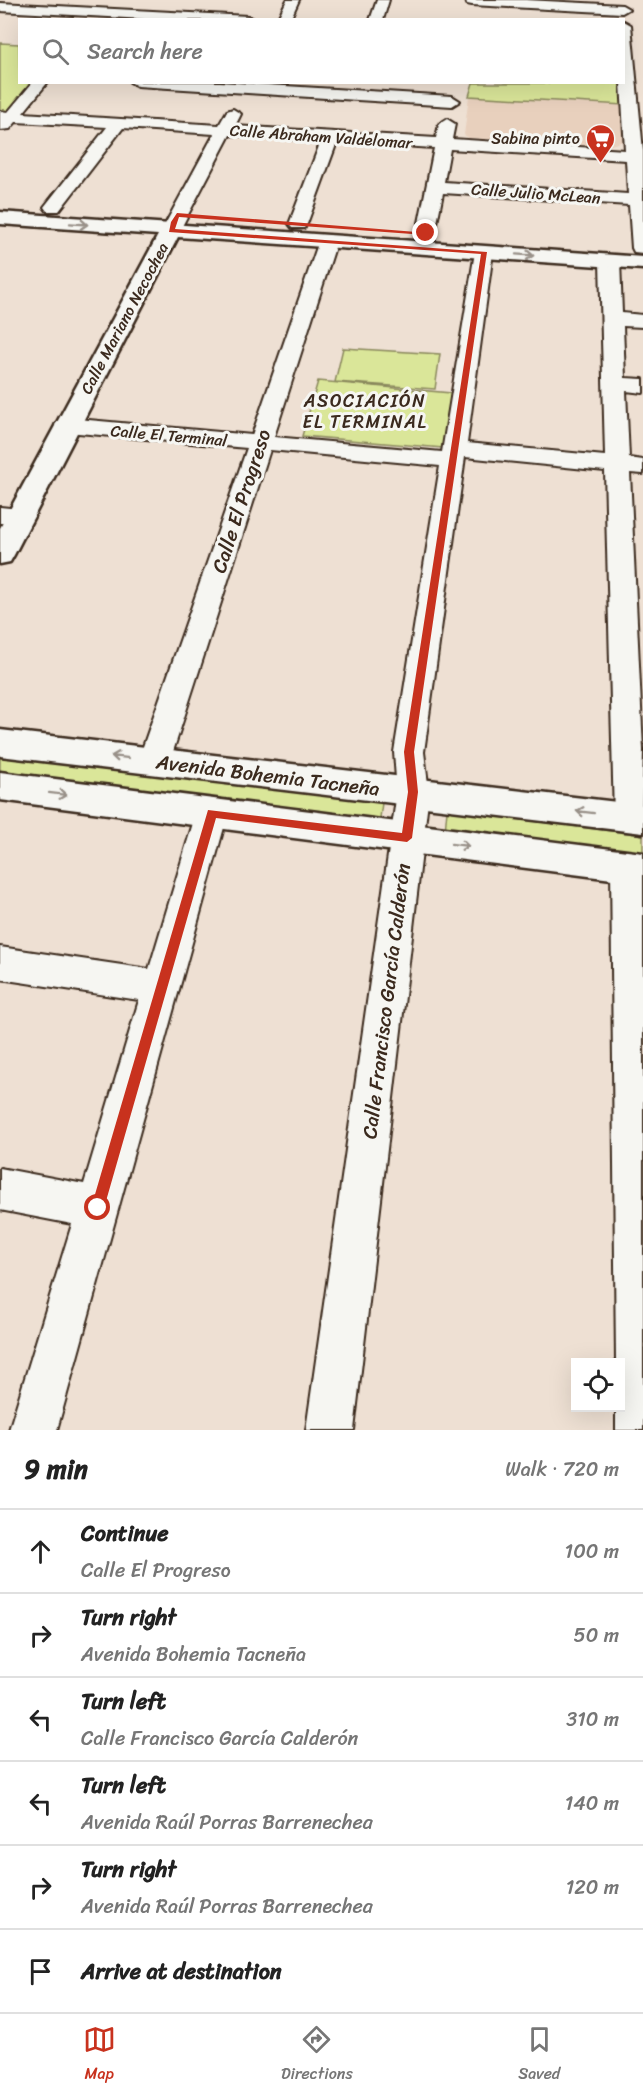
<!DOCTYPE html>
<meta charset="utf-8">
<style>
:root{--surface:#fff;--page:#f6f6f6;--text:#222;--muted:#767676;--line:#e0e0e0;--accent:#c8321e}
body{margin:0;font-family:Sriracha,sans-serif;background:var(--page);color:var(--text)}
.controls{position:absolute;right:18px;bottom:18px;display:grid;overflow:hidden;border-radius:0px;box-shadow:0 6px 24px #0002}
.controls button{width:54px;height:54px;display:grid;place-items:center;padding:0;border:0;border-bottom:2px solid var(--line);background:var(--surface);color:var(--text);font:30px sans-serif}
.stop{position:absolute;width:18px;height:18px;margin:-14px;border:4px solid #c8321e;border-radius:50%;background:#fff}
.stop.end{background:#c8321e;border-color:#fff;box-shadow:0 2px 6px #0008}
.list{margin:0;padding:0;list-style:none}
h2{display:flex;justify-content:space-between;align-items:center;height:78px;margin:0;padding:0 24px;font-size:26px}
h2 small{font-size:20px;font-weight:400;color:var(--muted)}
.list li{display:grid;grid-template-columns:39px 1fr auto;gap:18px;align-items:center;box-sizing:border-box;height:84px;padding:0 24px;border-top:2px solid var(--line)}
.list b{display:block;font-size:22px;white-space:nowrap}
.list p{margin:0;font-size:20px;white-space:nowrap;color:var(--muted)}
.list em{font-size:20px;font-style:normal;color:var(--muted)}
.icon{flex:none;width:33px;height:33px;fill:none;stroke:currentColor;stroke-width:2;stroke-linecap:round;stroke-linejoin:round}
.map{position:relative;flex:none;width:643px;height:1430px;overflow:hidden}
.search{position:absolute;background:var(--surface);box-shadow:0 6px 24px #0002;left:18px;right:18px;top:18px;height:66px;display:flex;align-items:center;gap:15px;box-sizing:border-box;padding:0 21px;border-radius:0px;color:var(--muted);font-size:22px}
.sheet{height:582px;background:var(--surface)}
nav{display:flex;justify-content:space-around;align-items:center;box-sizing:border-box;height:84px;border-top:2px solid var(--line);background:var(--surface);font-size:16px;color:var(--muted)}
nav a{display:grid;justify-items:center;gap:3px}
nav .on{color:var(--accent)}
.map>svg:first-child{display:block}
.built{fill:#e8d0bd}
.green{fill:#dae699;stroke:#8a885c;stroke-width:1.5}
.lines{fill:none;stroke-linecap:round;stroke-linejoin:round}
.street-casing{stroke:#3b2a1e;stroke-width:4}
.secondary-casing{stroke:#3b2a1e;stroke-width:5}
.street{fill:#f6f6f2;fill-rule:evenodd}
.secondary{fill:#f6f6f2;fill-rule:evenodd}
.oneway{stroke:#989088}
.route{fill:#c8321e}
.labels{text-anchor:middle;stroke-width:6;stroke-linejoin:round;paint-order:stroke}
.far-street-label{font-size:16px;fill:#3b2a1e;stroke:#f6f6f2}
.far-poi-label{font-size:16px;fill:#3b2a1e;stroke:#f6f6f2;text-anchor:end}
.far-neighbourhood-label{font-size:18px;letter-spacing:1.5px;fill:#3b2a1e;stroke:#f6f6f2}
.street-label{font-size:20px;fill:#3b2a1e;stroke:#f6f6f2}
</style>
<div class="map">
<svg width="643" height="1430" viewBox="0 0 643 1430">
<rect width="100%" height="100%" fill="#eee0d3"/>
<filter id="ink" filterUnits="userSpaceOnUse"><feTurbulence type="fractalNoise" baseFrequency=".0167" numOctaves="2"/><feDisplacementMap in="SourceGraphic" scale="12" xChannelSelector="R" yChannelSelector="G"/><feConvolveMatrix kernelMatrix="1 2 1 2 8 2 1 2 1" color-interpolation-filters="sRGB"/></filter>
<g filter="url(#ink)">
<!-- built -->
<path class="built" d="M 469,96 L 624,105 L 627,140 L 608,146 L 469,138 L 464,135 Z"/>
<!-- green -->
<path class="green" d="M 0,43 L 19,44 L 20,82 L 34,83 L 8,113 L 0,112 Z
M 473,83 L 623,83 L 624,105 L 469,96 Z
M 343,348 L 440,354 L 435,389 L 335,382 Z
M 318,381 L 451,393 L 443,448 L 302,436 Z
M 0,752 L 382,803 L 379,825 L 0,772 Z
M 447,810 L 643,835 L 643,857 L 445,832 Z"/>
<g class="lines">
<defs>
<path id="street" d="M 287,0 L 299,0 L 290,20 L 277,20 Z
M 377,0 L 389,0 L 383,20 L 370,20 Z
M 466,0 L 526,0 L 622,5 L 629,9 L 622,13 L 472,5 L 467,4 Z
M 0,3 L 248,16 L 254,20 L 163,20 L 0,11 Z
M 624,21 L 631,25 L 643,151 L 643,253 L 634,252 L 632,248 L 629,205 L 443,193 L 435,233 L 433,237 L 419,237 L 417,233 L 434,148 L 337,142 L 307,224 L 304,228 L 292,228 L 289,224 L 321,141 L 230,135 L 180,230 L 177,234 L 165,234 L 162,230 L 214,134 L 123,128 L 59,211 L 47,211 L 44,207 L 107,127 L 16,122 L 10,129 L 0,130 L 0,111 L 8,112 L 33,82 L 48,82 L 23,113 L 219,125 L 227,111 L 233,109 L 241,114 L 235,126 L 436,138 L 439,124 L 447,119 L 455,124 L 452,139 L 625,150 L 621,82 L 624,82 ZM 450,149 L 626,160 L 628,194 L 444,182 Z
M 130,82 L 220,82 L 452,96 L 460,101 L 452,106 L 137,86 Z
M 328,235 L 335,237 L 337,241 L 274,437 L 442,452 L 475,252 L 477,248 L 491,248 L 493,252 L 467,443 L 605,456 L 600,261 L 603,257 L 617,257 L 620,261 L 622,313 L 643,315 L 643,327 L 623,326 L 625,378 L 643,379 L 643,393 L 626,391 L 629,458 L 643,460 L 643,474 L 630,473 L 643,750 L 641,826 L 630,830 L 619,826 L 614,817 L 605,471 L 465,457 L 424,752 L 429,792 L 354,1430 L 306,1430 L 397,792 L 394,752 L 440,466 L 270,450 L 170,761 L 165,769 L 154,773 L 143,769 L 138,761 L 247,448 L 67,432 L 59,430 L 55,425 L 59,420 L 67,418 L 252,435 L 319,241 L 321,237 Z
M 0,507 L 30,510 L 34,516 L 30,522 L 21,524 L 0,523 Z
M 212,800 L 223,804 L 228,813 L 57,1430 L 9,1430 L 72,1224 L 0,1210 L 0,1168 L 84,1184 L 139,1000 L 0,979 L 0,947 L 149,969 L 196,813 L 201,804 Z
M 628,852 L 640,856 L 643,862 L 643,1430 L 616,1430 L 616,1408 L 620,1408 L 620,1362 L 616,1362 L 611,866 L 616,856 Z"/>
<path id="secondary" d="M 0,212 L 643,257 L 643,269 L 178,237 L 14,555 L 10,562 L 0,564 L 0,528 L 158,235 L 0,224 Z
M 0,730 L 643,805 L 643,833 L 0,756 Z
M 0,772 L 643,853 L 643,883 L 0,800 Z"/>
</defs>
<!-- street casing -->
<use href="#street" class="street-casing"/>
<!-- secondary casing -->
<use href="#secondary" class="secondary-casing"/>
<!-- street -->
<use href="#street" class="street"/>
<!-- secondary -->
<use href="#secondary" class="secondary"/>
</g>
<!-- one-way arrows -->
<defs><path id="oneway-shaft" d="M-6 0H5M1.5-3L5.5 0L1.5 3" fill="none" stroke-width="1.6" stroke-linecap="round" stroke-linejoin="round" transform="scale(1.5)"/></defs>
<g class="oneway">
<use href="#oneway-shaft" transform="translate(79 224) rotate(4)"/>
<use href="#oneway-shaft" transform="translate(525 255) rotate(4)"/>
<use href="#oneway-shaft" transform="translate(120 757) rotate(-173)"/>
<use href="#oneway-shaft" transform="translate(58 794) rotate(7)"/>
<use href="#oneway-shaft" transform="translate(585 812) rotate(-173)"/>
<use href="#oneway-shaft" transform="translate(460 845) rotate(7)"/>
</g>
</g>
<!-- route -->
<path class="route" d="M 177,213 L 429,233 L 426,235 L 179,217 L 175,229 L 487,252 L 414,752 L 418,792 L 412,838 L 407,842 L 216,818 L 104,1208 L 102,1212 L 98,1214 L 93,1212 L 91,1208 L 208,810 L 402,833 L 408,792 L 404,752 L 481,254 L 169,232 L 171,222 Z"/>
<!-- icons -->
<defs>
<symbol id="supermarket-pin" viewBox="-11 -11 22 30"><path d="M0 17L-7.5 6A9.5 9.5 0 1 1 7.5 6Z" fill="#c8321e" stroke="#f6f6f2"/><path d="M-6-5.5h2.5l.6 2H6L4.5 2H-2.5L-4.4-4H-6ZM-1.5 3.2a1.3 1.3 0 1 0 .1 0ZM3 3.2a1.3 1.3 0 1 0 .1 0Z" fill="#fff"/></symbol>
</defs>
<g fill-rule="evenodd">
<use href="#supermarket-pin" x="584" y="122" width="33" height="45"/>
</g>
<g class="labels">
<!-- far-street labels -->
<g class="far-street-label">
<text transform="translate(321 136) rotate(4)" y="6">Calle Abraham Valdelomar</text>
<text transform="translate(536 193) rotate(4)" y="6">Calle Julio McLean</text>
<text transform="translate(124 318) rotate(-62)" y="6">Calle Mariano Necochea</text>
<text transform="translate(169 435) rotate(5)" y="6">Calle El Terminal</text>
</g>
<!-- far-poi labels -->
<g class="far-poi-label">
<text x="580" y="144">Sabina pinto</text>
</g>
<!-- far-neighbourhood labels -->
<g class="far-neighbourhood-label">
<text x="365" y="407">ASOCIACIÓN<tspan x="365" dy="21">EL TERMINAL</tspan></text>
</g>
<!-- street labels -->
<g class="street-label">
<text transform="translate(241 501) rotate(-72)" y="7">Calle El Progreso</text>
<text transform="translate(268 775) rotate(7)" y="7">Avenida Bohemia Tacneña</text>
<text transform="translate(386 1001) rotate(-83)" y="7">Calle Francisco García Calderón</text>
</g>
</g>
</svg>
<div class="controls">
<button><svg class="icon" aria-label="locate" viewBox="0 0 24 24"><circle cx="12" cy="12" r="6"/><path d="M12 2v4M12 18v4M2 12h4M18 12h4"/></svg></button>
</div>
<div class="stop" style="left:98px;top:1208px"></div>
<div class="stop end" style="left:426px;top:233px"></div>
<div class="search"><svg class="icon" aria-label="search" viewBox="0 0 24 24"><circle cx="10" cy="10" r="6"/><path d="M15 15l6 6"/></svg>Search here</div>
</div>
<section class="sheet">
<h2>9 min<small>Walk · 720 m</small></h2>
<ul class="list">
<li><svg class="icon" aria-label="ahead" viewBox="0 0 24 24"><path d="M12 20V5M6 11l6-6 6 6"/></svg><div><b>Continue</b><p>Calle El Progreso</p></div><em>100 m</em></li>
<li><svg class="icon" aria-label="right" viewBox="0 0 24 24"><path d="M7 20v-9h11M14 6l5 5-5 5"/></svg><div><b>Turn right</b><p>Avenida Bohemia Tacneña</p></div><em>50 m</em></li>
<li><svg class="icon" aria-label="left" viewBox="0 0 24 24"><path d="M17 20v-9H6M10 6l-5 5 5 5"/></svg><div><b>Turn left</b><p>Calle Francisco García Calderón</p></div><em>310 m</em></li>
<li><svg class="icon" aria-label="left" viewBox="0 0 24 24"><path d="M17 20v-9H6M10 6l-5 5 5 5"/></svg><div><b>Turn left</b><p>Avenida Raúl Porras Barrenechea</p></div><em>140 m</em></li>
<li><svg class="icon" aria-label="right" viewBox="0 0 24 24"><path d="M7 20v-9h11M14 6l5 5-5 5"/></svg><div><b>Turn right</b><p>Avenida Raúl Porras Barrenechea</p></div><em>120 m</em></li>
<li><svg class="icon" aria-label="arrive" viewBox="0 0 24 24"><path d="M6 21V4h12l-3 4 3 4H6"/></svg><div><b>Arrive at destination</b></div></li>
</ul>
</section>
<nav>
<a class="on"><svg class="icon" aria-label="map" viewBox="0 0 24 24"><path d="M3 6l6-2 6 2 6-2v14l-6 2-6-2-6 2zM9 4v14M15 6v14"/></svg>Map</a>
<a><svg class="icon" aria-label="directions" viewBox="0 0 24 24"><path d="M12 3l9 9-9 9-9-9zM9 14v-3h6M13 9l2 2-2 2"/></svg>Directions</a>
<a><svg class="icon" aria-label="saved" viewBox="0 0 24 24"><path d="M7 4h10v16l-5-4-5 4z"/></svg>Saved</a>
</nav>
